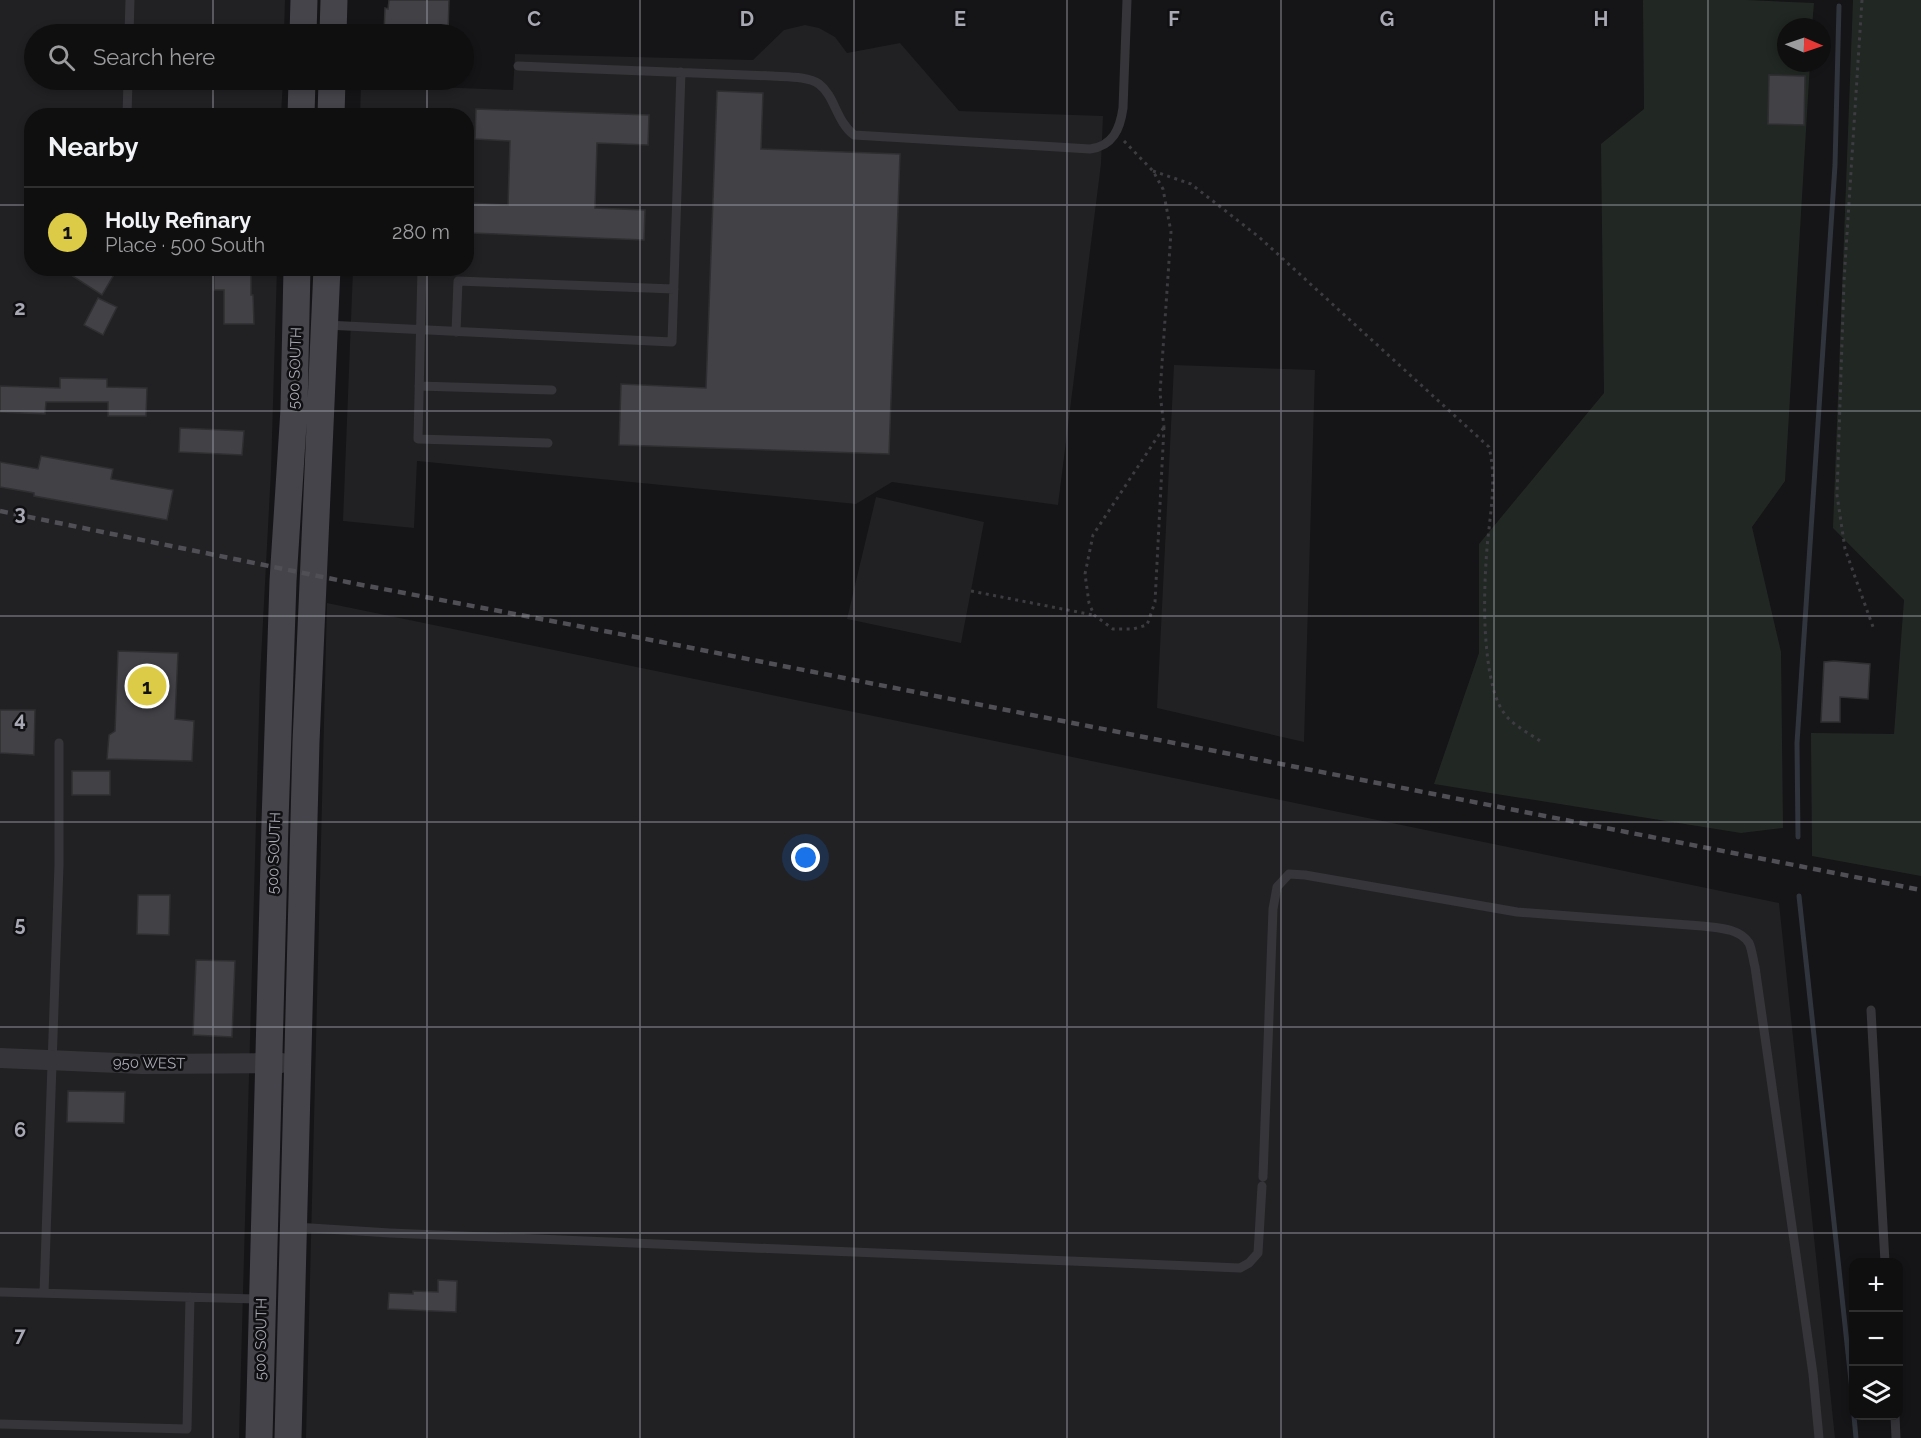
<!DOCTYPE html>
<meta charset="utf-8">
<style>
:root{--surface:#100f10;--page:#1e1d1e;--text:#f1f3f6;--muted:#9c9c9f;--line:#302f30;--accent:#dccb46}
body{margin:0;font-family:Raleway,sans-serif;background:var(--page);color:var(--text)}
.controls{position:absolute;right:18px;bottom:18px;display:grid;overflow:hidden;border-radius:12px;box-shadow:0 3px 9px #0003}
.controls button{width:54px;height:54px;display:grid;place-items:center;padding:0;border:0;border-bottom:2px solid var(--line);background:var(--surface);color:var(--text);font:30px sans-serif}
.compass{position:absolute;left:1777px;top:18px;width:54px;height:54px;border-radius:50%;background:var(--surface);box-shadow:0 3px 9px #0003;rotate:92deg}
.you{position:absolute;left:806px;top:858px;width:21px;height:21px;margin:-15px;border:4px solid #fff;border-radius:50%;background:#1a73e8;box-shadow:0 0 0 9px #1a73e833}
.badge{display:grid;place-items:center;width:39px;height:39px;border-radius:50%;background:var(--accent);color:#111;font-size:20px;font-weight:700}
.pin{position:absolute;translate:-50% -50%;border:3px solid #fff;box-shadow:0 2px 6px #0006}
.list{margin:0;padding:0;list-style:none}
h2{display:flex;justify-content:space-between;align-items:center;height:78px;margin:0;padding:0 24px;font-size:26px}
h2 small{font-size:20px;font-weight:400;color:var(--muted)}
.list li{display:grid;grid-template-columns:39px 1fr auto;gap:18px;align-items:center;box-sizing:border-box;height:90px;padding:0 24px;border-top:2px solid var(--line)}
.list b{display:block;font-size:22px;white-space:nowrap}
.list p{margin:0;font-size:20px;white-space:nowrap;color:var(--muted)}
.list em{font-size:20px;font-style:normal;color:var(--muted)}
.icon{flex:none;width:33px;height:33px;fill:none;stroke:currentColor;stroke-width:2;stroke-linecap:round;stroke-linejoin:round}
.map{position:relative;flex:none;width:1921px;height:1438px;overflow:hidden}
.search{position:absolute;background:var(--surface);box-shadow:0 3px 9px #0003;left:24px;top:24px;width:450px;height:66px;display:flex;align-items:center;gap:15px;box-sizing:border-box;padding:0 21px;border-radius:33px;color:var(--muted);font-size:22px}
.panel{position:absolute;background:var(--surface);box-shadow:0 3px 9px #0003;left:24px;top:108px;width:450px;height:168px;border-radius:24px}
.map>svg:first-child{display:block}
.built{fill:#212023}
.green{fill:#212823}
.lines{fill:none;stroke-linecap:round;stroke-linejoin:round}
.stream{stroke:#2f343d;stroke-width:5}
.building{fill:#424146;stroke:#2f2f32;stroke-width:1.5}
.path{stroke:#3c3c41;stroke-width:3;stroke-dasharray:3 4.5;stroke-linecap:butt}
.lane{stroke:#36363a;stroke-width:9}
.street{stroke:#36363a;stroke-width:20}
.secondary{stroke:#44444a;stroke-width:27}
.rail{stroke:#4f4f55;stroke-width:4.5;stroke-dasharray:8 6;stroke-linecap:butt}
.grid{fill:none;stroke:#a8a9b4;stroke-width:1.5;stroke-opacity:0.55}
.labels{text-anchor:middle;stroke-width:5;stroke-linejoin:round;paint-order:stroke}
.street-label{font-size:15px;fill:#a8a9b4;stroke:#100f11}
.grid-label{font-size:20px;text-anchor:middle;font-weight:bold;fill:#a8a9b4;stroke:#100f11;stroke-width:5;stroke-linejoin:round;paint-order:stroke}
</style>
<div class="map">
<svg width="1921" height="1438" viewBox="0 0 1921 1438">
<rect width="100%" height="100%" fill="#151416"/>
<!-- built -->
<path class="built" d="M 0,0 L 285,0 L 284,34 L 34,34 L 34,80 L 283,80 L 281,115 L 32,116 L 32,268 L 277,269 L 271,471 L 260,678 L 239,1438 L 0,1438 Z
M 805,25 L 819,28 L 835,37 L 847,53 L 900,43 L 959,111 L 1103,116 L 1101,164 L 1058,505 L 892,482 L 856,504 L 417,461 L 414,528 L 343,521 L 353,269 L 466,268 L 466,116 L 360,115 L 361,84 L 513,90 L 515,54 L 753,60 L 784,30 Z
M 1174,365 L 1315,370 L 1304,742 L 1157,708 Z
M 876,497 L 984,522 L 961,643 L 847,619 Z
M 327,603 L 1779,903 L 1835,1438 L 306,1438 Z"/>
<!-- green -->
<path class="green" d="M 1643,0 L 1747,0 L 1814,3 L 1812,27 L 1786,27 L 1786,63 L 1810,63 L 1785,481 L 1752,527 L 1781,652 L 1783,828 L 1741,833 L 1434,784 L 1479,653 L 1479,544 L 1604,393 L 1601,144 L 1644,109 Z
M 1853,0 L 1921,0 L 1921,876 L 1812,856 L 1811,733 L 1894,734 L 1904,600 L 1833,528 Z"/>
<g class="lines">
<!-- stream -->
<path class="stream" d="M 1798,837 L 1797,743 L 1835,165 L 1839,6
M 1799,896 L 1854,1409
M 1854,1416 L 1856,1438"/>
</g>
<!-- building -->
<path class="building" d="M 389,0 L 449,0 L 448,34 L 384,34 L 385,8 L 388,9 Z
M 1769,75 L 1805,76 L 1804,125 L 1768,124 Z
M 717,91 L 763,93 L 761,149 L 900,154 L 889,454 L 619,445 L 621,384 L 706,388 Z
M 476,109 L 649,115 L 648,145 L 597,143 L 595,208 L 645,210 L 644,240 L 471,233 L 472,203 L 508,205 L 510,141 L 475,139 Z
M 60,268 L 118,268 L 102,295 Z
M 214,268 L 251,268 L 251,295 L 253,295 L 254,324 L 224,324 L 224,290 L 214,290 Z
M 98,298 L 117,307 L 103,335 L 84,325 Z
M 60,378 L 107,379 L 107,387 L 147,388 L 146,416 L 108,416 L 108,402 L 46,402 L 45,414 L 0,412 L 0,386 L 60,388 Z
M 180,428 L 244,431 L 242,455 L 179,452 Z
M 41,456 L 113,469 L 111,479 L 173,490 L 167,520 L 34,496 L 34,493 L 0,487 L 0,462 L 38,469 Z
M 118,651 L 178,653 L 175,719 L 194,721 L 192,761 L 107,759 L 109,735 L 115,731 Z
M 1834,661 L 1870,664 L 1868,699 L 1840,697 L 1840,722 L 1821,722 L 1824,662 Z
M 0,710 L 35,710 L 34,755 L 0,753 Z
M 72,771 L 110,771 L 110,795 L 72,795 Z
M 138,895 L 170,895 L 169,935 L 137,934 Z
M 196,960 L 235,961 L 232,1037 L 193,1035 Z
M 68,1091 L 125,1092 L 124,1123 L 67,1122 Z
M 438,1280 L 457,1281 L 456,1312 L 388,1309 L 389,1293 L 413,1294 L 413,1291 L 438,1292 Z"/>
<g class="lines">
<!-- path -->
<path class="path" d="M 1862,0 L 1844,281 L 1837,495 L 1845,549 L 1873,627
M 1124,141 L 1153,171 L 1163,189 L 1171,232 L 1160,393 L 1164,427
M 1153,171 L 1191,184 L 1259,237 L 1489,447 C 1497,480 1490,514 1487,548 C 1484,588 1483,628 1489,668 C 1492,685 1496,706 1509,719 C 1518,728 1532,735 1543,743
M 1164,427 L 1155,602 L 1147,625 L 1133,629 L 1113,629 L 1094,615 L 1089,603 L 1085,574 L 1093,535 Z
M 971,591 L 1093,615"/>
<!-- lane -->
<path class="lane" d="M 129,34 L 130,0
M 518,66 L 772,76 C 786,77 808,76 819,84 C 835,96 836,121 854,135 L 1090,149 C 1113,146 1120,129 1123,108 L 1127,0
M 127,116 L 128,80
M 422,268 L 418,439 L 548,443
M 326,325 L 672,342 L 681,72
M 456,332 L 458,281 L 674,289
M 419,386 L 552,390
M 1871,1010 L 1885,1262
M 1263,1177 L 1273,909 L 1277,887 L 1289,874 L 1305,875 L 1517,912 L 1702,926 C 1718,928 1739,928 1749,943 C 1752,949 1753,960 1755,967 L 1813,1374 L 1819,1438
M 295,1227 L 390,1233 L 1240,1268 L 1249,1263 L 1258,1253 L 1262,1186
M 0,1292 L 260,1299
M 44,1293 L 59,865 L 59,743
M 1895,1416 L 1896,1438
M 0,1424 L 187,1429 L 190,1297"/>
<!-- street -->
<path class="street" d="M 0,1058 L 142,1064 L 282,1063"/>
<!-- secondary -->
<path class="secondary" d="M 303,34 L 304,0
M 333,34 L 334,0
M 301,116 L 302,80
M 331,116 L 332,80
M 259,1438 L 275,822 L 283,581 L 294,409 L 297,268
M 288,1438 L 306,742 L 327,268"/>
<!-- rail -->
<path class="rail" d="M 0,511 L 357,584 L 641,638 L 1921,890"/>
</g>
<!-- grid -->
<path class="grid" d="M 213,0 L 213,34M 427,0 L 427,34M 640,0 L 640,1438M 854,0 L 854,1438M 1067,0 L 1067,1438M 1281,0 L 1281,1438M 1494,0 L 1494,1438M 1708,0 L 1708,1438M 213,80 L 213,116M 427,80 L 427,116M 0,205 L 32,205M 466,205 L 1921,205M 213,268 L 213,1438M 427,268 L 427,1438M 0,411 L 1921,411M 0,616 L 1921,616M 0,822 L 1921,822M 0,1027 L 1921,1027M 0,1233 L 1921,1233"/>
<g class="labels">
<!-- street labels -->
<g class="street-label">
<text transform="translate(295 368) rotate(-88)" y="5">500 SOUTH</text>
<text transform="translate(274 853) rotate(-88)" y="5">500 SOUTH</text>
<text transform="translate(149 1063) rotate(1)" y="5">950 WEST</text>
<text transform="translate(261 1339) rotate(-89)" y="5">500 SOUTH</text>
</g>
</g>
<g class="grid-label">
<text x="534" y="26">C</text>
<text x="747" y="26">D</text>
<text x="960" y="26">E</text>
<text x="1174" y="26">F</text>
<text x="1387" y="26">G</text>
<text x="1601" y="26">H</text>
<text x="20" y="315">2</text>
<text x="20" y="520">3</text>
<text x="20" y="726">4</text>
<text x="20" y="931">5</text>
<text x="20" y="1137">6</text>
<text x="20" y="1342">7</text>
</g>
</svg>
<div class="controls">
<button>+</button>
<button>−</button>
<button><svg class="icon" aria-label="layers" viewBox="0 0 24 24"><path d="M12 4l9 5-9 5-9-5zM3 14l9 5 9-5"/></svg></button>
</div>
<svg class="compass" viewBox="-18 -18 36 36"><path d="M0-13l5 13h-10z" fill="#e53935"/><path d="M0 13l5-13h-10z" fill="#9c9c9f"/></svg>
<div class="you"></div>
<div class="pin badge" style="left:147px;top:686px">1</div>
<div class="search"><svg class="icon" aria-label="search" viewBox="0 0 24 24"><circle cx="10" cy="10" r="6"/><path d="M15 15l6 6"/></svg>Search here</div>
<section class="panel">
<h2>Nearby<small></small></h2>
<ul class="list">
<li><span class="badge">1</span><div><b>Holly Refinary</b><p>Place · 500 South</p></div><em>280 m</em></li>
</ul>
</section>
</div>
